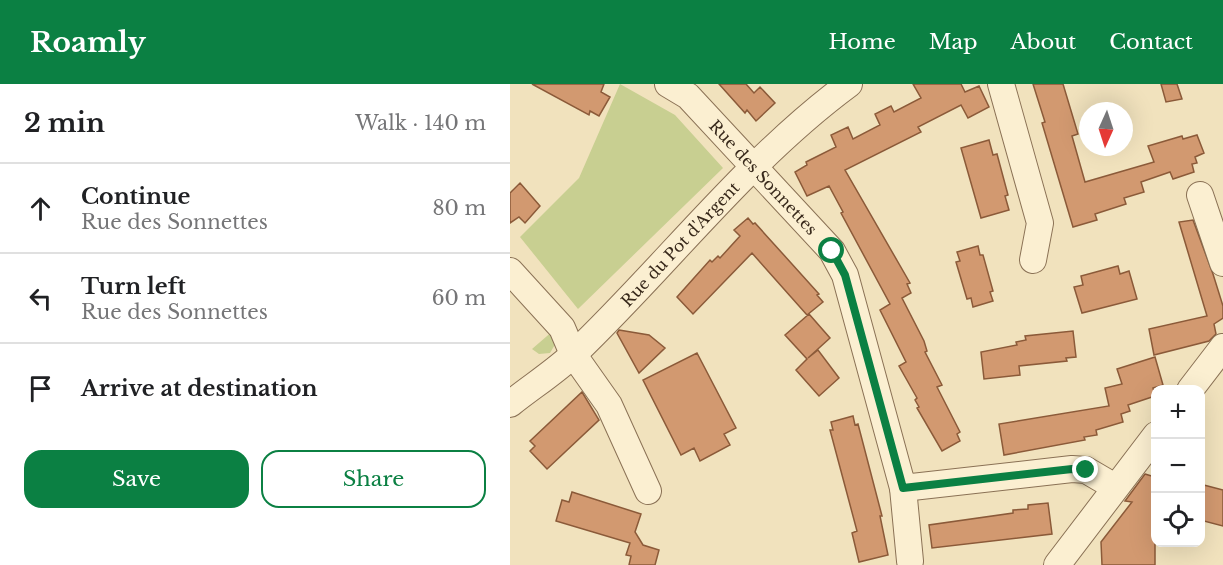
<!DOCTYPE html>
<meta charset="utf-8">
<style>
:root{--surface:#fff;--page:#f6f6f6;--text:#202124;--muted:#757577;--line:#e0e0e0;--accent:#0b8043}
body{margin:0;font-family:"Libre Baskerville",serif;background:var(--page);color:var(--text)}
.controls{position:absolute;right:18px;bottom:18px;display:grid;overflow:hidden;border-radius:12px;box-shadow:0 6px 24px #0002}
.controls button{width:54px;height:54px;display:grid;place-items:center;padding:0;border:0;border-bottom:2px solid var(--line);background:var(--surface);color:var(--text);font:30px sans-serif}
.compass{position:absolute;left:569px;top:18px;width:54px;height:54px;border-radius:50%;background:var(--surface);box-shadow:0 6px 24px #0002;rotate:183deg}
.stop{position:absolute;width:18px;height:18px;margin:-14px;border:4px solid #0b8043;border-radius:50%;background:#fff}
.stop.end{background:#0b8043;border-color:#fff;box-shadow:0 2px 6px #0008}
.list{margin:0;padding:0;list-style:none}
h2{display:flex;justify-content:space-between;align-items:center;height:78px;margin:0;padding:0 24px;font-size:26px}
h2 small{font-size:20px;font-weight:400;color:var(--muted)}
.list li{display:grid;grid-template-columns:39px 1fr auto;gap:18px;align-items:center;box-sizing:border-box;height:90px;padding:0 24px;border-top:2px solid var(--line)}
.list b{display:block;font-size:22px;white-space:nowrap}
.list p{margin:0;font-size:20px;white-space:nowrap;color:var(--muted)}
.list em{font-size:20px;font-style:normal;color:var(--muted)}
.actions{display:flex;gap:12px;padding:18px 24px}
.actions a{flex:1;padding:14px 0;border:2px solid var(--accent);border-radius:18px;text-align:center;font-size:21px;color:var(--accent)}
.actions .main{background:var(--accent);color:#fff}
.icon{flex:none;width:33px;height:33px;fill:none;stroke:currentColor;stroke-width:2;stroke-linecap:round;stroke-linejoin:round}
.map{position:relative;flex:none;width:713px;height:481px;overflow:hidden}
header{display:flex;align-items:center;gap:36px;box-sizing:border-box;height:84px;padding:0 30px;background:var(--accent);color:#fff}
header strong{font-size:28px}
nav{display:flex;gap:33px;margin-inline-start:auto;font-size:21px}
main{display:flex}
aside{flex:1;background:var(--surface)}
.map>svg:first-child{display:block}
.green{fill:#c8cf91}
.building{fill:#d29970;stroke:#8b5a39;stroke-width:1.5}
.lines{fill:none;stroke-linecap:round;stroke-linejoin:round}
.minor-casing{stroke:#8a7155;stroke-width:28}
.minor{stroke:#fbefd1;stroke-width:26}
.route{stroke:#0b8043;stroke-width:8}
.labels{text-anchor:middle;stroke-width:4.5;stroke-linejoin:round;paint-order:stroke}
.street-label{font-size:16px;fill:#38291b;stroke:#f8ecce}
</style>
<header>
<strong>Roamly</strong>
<nav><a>Home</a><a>Map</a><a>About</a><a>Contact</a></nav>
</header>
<main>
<aside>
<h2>2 min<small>Walk · 140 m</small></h2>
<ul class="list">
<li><svg class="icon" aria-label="ahead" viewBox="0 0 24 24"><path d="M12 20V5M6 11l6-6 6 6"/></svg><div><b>Continue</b><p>Rue des Sonnettes</p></div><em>80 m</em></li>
<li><svg class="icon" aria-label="left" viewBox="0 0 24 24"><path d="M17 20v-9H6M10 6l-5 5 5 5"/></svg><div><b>Turn left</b><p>Rue des Sonnettes</p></div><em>60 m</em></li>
<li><svg class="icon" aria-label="arrive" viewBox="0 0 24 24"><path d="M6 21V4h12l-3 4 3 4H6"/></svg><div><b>Arrive at destination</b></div></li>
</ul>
<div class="actions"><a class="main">Save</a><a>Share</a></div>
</aside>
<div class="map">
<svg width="713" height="481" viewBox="0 0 713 481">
<rect width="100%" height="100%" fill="#f1e2bd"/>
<!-- green -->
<path class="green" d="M 110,0 L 165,31 L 213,84 L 68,225 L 10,153 L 69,94 Z
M 44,246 L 47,257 L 40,269 L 29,270 L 22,265 Z"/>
<!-- building -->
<path class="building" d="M 22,0 L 94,0 L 91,8 L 100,13 L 89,32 L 80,27 L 79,31 Z
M 209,0 L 236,0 L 244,9 L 250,3 L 265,19 L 246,37 L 237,26 L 235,29 Z
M 403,0 L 451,0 L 455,8 L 469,2 L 479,23 L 458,34 L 451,21 L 408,43 L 411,48 L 335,86 L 400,199 L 397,200 L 401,209 L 392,214 L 414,257 L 417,267 L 415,268 L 432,301 L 427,303 L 450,348 L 447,350 L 450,357 L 432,367 L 407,324 L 409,323 L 405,316 L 407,314 L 389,282 L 396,278 L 370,226 L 380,220 L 331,129 L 333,128 L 319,102 L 297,112 L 285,88 L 297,81 L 296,78 L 326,63 L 321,51 L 338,43 L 343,55 L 370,41 L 365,30 L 381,22 L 384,28 L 411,14 Z
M 523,0 L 553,0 L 568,50 L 562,52 L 575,98 L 644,78 L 638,62 L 672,52 L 673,55 L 687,51 L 694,69 L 685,73 L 687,79 L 682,80 L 684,88 L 663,95 L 660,88 L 631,98 L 634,108 L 614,114 L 616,120 L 585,130 L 587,136 L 563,143 L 532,39 L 535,38 Z
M 651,0 L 667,0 L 672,15 L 656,18 Z
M 479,56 L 483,71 L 487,70 L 498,111 L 495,112 L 499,126 L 471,134 L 451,64 Z
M 10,99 L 30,122 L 15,139 L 9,133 L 0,139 L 0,109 Z
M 238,134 L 243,140 L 245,139 L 309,210 L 307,211 L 313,218 L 297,231 L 242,169 L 183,230 L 167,213 L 200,176 L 202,178 L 208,172 L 210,174 L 230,152 L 224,146 Z
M 683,136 L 703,190 L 713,222 L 713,234 L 704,240 L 706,250 L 699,257 L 644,271 L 639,245 L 697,232 L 669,138 Z
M 468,162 L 470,171 L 473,171 L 483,207 L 480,208 L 483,217 L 463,223 L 461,214 L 457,215 L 446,178 L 450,177 L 447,168 Z
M 608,182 L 610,190 L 619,187 L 627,215 L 572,229 L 564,203 L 573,201 L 571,192 Z
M 299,230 L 320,254 L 298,274 L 308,266 L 329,294 L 309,312 L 286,286 L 297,275 L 275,251 Z
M 109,246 L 139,251 L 155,264 L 129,289 L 107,249 Z
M 563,247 L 566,273 L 556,274 L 557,277 L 509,282 L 510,291 L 474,295 L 471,268 L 507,261 L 506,258 L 516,256 L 515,252 Z
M 187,269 L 226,344 L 214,350 L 220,361 L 190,377 L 184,364 L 171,371 L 133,296 Z
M 645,273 L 653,301 L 643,304 L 645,312 L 618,321 L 620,327 L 611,330 L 613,338 L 586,346 L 587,351 L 574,353 L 575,356 L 494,371 L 489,340 L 599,322 L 595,304 L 612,300 L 607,285 Z
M 72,308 L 89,336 L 37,385 L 20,367 L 25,362 L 20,357 Z
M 343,332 L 345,341 L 348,340 L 372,432 L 370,432 L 378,471 L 349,478 L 342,449 L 347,447 L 320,346 L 323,346 L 321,338 Z
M 635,390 L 645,393 L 645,481 L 592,481 L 591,458 L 622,418 L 615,417 Z
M 690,400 L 713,406 L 713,442 L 690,436 Z
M 62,408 L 131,430 L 125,448 L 133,461 L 149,466 L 145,481 L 119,481 L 121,472 L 116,471 L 120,459 L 46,437 L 52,416 L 59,418 Z
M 538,419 L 542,450 L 422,464 L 419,441 L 503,429 L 503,426 L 518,425 L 518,421 Z"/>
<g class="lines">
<defs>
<g id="minor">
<path id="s1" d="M 158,0 L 178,12 L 322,167 L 335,191 L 393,404 L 562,385 L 576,386 L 605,403"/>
<path d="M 491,0 L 530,139 L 523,176"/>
<path d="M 690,111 L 713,179"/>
<path d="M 0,187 L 52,244 L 63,270 L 99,321 L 138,407"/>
<path d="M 680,306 L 713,263"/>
<path id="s2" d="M 0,320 C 21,303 45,288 65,269 C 157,181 236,76 339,0"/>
<path d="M 393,404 L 400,477"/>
<path d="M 547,481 L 646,351"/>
</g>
</defs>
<!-- minor casing -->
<use href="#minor" class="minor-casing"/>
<!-- minor -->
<use href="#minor" class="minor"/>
</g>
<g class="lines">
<!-- route -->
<path class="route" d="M 322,167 L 335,191 L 393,404 L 562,385 L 576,386"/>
</g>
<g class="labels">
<!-- street labels -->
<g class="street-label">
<text dy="6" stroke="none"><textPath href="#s1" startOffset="134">Rue des Sonnettes</textPath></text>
<text dy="6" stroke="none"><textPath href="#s2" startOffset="234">Rue du Pot d'Argent</textPath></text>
</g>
</g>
</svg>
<div class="controls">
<button>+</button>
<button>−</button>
<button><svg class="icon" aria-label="locate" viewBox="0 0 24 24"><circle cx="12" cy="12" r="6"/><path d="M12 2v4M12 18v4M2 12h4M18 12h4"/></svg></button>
</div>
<svg class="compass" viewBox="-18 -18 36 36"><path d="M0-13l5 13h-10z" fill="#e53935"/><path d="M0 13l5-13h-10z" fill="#757577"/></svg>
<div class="stop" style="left:322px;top:167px"></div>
<div class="stop end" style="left:576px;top:386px"></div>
</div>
</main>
